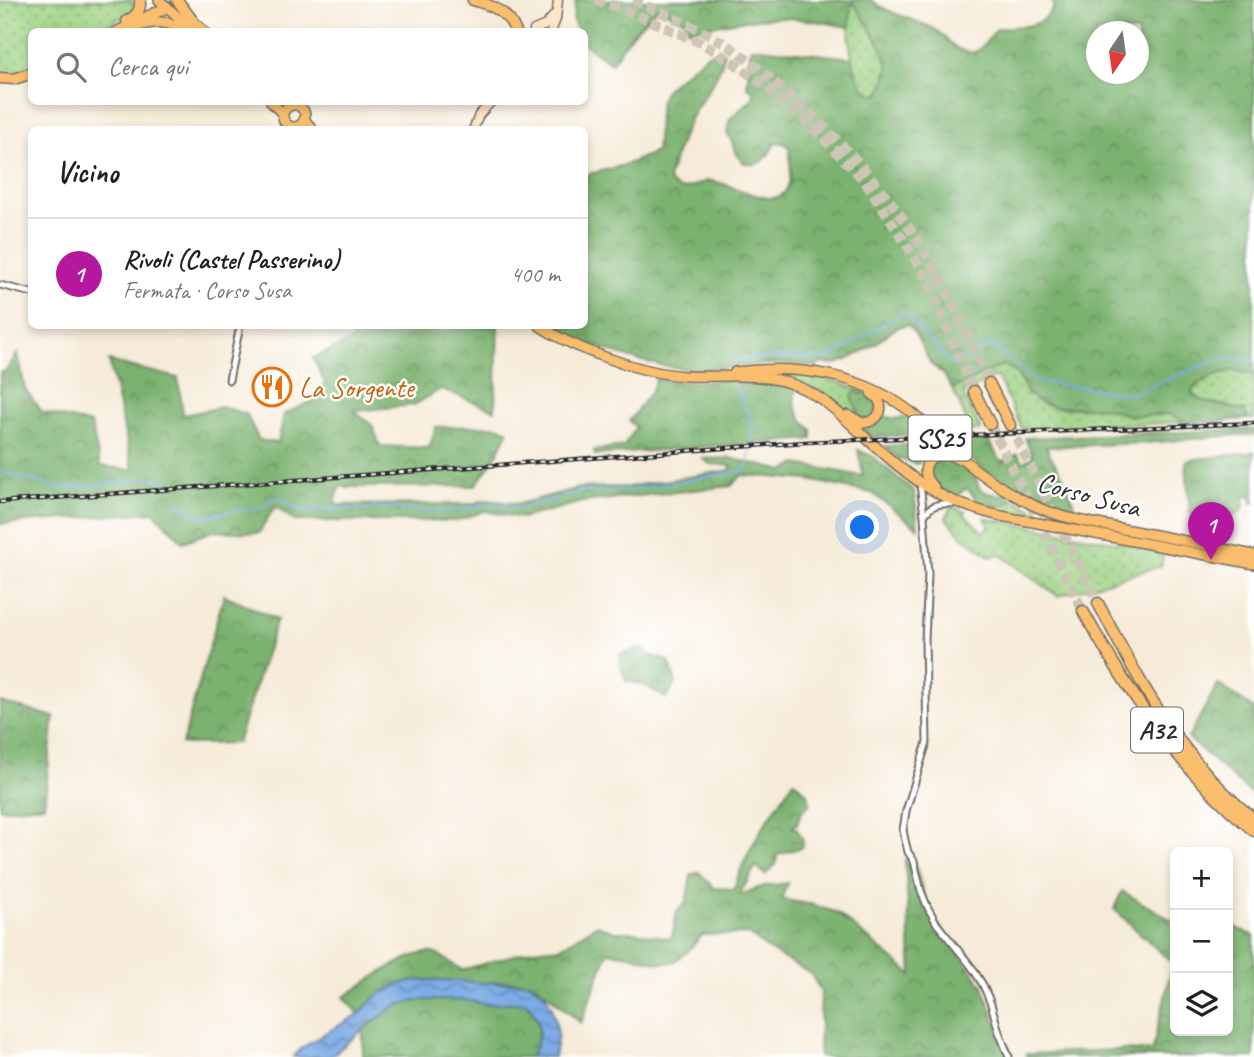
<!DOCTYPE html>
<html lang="it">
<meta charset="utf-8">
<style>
:root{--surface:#fff;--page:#f2f2f2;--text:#222;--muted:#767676;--line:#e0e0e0;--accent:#b5179e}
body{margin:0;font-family:Caveat,sans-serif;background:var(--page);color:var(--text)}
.controls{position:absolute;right:21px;bottom:21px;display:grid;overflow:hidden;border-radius:10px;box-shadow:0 4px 10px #0003}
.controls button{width:63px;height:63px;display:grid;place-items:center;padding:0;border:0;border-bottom:2px solid var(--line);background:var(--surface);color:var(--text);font:35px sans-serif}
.compass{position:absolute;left:1086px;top:21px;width:63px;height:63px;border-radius:50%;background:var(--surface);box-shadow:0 4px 10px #0003;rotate:193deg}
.you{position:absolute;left:863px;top:528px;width:24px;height:24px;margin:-18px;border:5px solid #fff;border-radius:50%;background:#1a73e8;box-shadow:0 0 0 10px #1a73e833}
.badge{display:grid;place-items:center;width:46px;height:46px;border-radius:50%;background:var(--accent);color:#fff;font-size:23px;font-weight:700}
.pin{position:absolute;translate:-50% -58px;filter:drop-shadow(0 2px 4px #0008)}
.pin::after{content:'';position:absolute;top:37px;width:24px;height:21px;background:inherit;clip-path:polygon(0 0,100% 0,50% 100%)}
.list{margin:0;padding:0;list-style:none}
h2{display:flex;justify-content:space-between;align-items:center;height:91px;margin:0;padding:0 28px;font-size:30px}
h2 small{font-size:23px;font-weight:400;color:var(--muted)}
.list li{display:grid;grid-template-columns:46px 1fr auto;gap:21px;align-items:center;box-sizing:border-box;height:112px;padding:0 28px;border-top:2px solid var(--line)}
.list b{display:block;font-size:26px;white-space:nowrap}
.list p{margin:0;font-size:23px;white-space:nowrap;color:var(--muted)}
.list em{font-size:23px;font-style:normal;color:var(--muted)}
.icon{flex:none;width:38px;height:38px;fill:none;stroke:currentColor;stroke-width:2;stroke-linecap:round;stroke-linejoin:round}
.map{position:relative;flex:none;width:1254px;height:1057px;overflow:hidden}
.search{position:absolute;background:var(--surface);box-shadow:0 4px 10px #0003;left:28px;top:28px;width:560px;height:77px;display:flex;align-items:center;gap:18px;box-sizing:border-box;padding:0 24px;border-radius:10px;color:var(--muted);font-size:26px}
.panel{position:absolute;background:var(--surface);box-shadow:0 4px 10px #0003;left:28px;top:126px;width:560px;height:203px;border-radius:10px}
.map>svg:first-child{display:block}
.grass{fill:url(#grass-dots);stroke:#637e56;stroke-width:2}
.forest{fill:url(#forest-crowns);stroke:#546e4d;stroke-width:2;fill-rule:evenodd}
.water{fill:url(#water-waves);stroke:#536b88;stroke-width:2}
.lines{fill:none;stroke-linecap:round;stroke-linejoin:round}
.stream{stroke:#7babe5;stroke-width:2}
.highway-tunnel{stroke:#cdc5b5;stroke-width:10;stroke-dasharray:10 5;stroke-linecap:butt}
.street-casing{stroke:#726e68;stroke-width:9}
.secondary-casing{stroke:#726e68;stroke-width:11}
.primary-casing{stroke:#726e68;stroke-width:12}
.highway-casing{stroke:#726e68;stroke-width:13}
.street{stroke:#fff;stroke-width:5}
.secondary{stroke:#fde5c5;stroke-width:8}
.primary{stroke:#fabe6e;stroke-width:9}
.highway{stroke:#fabe6e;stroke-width:10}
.rail-casing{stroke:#2b2b2b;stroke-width:4.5}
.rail{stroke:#fff;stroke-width:2;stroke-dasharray:5;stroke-linecap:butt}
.labels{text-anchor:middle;stroke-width:5;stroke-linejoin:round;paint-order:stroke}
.shield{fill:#fff;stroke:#6b6b6b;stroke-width:2}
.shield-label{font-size:26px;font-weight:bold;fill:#2b2b2b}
.food-label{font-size:28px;fill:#c56008;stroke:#fff;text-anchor:start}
.street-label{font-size:28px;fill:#2b2b2b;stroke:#fff}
</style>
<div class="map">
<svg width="1254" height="1057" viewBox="0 0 1254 1057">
<defs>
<pattern id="grass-dots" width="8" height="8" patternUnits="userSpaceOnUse" patternTransform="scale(1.75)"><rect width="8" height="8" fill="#9bd081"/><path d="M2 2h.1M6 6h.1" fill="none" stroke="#7fa96a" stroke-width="1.8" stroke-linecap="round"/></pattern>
<pattern id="forest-crowns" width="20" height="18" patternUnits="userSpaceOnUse" patternTransform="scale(1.75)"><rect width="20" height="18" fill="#7cb26f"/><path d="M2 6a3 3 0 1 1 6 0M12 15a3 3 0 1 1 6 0" fill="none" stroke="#66915b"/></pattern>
<pattern id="water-waves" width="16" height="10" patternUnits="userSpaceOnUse" patternTransform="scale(1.75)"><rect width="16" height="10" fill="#7babe5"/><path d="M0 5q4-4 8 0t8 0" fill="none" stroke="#658bba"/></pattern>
</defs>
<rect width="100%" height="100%" fill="#fff"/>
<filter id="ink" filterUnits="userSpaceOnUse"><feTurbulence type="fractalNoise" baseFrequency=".0143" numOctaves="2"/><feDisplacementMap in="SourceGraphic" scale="14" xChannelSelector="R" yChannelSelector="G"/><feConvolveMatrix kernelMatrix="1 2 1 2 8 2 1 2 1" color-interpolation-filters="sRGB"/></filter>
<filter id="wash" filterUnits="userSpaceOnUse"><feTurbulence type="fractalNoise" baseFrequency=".00686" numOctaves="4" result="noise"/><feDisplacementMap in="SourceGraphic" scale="28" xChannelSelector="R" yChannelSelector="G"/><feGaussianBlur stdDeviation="1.57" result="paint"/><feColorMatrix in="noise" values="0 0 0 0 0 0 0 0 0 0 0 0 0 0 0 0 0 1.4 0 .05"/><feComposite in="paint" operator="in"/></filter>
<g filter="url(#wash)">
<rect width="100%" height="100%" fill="#f6ebd8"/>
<!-- grass -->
<path class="grass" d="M 10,0 L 132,0 L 134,8 L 133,12 L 95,31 L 32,32 L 31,67 C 21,72 12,75 0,72 L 0,2 Z
M 851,3 L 854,4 C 863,17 885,49 888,63 C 889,73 884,88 878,95 C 872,94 867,93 864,88 C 849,71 847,24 851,3 Z
M 1002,365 C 1018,369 1021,381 1028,395 L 1073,408 L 1098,407 L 1111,409 L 1128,415 L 1143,416 L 1170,414 L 1188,422 L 1022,429 L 997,376 L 963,393 L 981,430 L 946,432 L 945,428 L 967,425 L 968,424 L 958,400 L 952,389 Z
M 1235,370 L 1254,375 L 1254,419 L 1246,419 L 1247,416 L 1225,405 L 1202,402 L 1191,393 C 1198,381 1221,372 1235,370 Z
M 789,372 L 827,378 L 865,392 L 864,395 L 861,394 L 857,408 L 857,419 L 825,394 L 786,378 Z
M 1013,499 L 1051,519 L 1043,519 L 994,509 L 980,505 L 989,502 L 995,505 Z
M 951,506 L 966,512 L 965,515 L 983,532 L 990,526 L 985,518 L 1164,551 L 1161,566 L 1058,596 L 999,554 L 991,557 L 963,537 L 946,518 Z"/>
<!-- forest -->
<path class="forest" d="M 576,0 L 871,0 C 888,14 912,18 932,28 C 946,35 955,55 974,52 C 983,50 990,35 997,29 C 1021,24 1036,32 1053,9 L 1053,0 L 1254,0 L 1254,375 C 1246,373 1239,370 1231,371 C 1218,372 1196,383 1191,393 C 1201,404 1229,406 1245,411 L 1247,416 L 1246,419 C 1233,420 1198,424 1187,422 C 1180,420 1174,415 1167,414 C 1154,413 1142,418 1129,415 C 1118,413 1109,407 1098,407 C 1077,406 1058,411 1039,402 C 1020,393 1025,370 1002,365 L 952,389 L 944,375 L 931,364 L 916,335 L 908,325 C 897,325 888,334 879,341 C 868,348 845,364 833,364 C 831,364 823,363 821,363 L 816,367 C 779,359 739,368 702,369 C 660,371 594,349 558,328 L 554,326 L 584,326 L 585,175 L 625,165 L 656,152 L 660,100 L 666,89 L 706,55 L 720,50 L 724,53 C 721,76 705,93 694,112 C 684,129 673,161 668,180 C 682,198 692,184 708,181 C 715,180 723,184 729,186 C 742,190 758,198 772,198 C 795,198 791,163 789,147 L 784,143 L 775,143 C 769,154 764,166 750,164 C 745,163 743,163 740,159 C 734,152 733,141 727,133 L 730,119 L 753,98 L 753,90 L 747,87 L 751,47 L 852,58 C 857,74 859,92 878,95 L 881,93 C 883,83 889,74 888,65 C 886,51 862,16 854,4 L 852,3 C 848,10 852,19 849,27 C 827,23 805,18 783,18 C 751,17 719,25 689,30 L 684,20 L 657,8 L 632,34 L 611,63 L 585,45 L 584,32 L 578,31 L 573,21 ZM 1096,32 L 1138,32 L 1138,74 L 1096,74 Z
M 359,326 L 498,326 L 495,410 L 441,389 L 414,405 L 354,411 L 373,426 L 380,446 L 429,448 L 436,427 L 497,426 L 509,431 L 495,458 L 475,486 L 339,487 L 335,505 L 473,504 L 485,500 L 519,504 L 580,488 L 628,487 L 730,470 L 732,466 L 710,464 L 703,459 L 730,458 L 784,471 L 797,464 L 863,476 L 858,450 L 872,456 L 914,491 L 918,528 L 872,493 L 809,480 L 742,475 L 731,486 L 582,502 L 522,518 L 485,511 L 456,521 L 295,521 L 275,506 L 259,533 L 213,531 L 183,542 L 154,512 L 0,524 L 0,372 L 5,372 L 18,353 L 25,389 L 42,412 L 91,424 L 100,466 L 133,470 L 109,361 L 178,378 L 183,415 L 223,407 L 246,414 L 259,440 L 278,443 L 284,414 L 311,402 L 325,383 L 313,358 L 351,341 Z
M 656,379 C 688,385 720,379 752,380 C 767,381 781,385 796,389 C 791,405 800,419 812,430 L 812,439 L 595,455 L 594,450 L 624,446 L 636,427 L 629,421 L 652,390 Z
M 855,391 L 863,394 L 865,392 L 870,394 L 878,407 L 870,421 L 857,417 L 858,410 L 855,405 L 852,395 Z
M 882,415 L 894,419 L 907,417 L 915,419 L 931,434 L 871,437 L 864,431 L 865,429 L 876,423 Z
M 1254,429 L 1254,435 L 1237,435 L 1144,443 L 1046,447 C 1058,472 1072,484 1075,514 C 1026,502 986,473 948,441 L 988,440 L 1001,462 L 1018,454 L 1023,462 L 1033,457 L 1025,438 Z
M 939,443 C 939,453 930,451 924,454 L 919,463 L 915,464 L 900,459 L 883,446 Z
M 1254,451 L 1254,503 L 1252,503 L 1251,496 L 1244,497 L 1243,510 C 1230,522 1212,518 1195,517 L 1190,513 L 1186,463 L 1189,460 L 1248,453 Z
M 945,457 L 956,461 L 976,478 L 979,488 L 983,491 L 990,494 L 1005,494 L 1013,499 L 1009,503 L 1005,503 L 999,507 L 989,502 L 980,505 L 974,503 L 975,498 L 968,489 L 963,490 L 958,496 C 949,492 938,490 932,482 C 923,471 933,459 945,457 Z
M 224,595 L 277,619 L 237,743 L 182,744 Z
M 642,648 L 649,655 L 669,661 L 676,683 L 666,698 L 644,685 L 626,681 L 621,667 L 620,654 Z
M 1218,684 L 1254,709 L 1254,777 L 1251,782 L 1254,784 L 1254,796 L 1188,738 Z
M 0,702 L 54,717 L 44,805 L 0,809 Z
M 794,781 L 808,794 L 810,804 L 801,812 L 797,824 L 792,827 L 797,829 L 803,840 L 802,847 L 777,855 L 776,864 L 765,875 L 756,866 L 739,895 L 764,886 L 788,883 L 781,899 L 814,905 L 837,913 L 912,975 L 905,859 L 914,861 L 929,912 L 983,986 L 1009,1057 L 819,1057 L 821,992 L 811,974 L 770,951 L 749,934 L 702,935 L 688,951 L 674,962 L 661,963 L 625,954 L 608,952 L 581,1023 C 569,1013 543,988 530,983 C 522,979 494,983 482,983 C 430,981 398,971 359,1014 L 344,997 C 363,985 411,949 433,953 C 442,955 453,965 462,970 L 531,950 L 561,947 L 596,925 L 616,932 L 634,932 L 669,938 L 672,937 L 677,911 L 686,903 L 691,875 L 699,872 L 714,888 L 734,889 C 746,848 770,816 794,781 Z
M 1122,891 L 1175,922 L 1175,1031 L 1228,1031 L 1228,924 L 1254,936 L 1254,1057 L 1027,1057 L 1026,1054 L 1115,1050 L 1152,1051 L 1173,964 L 1114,909 Z
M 414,1000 L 466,1000 L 485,1004 L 526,1002 C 543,1022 542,1034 531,1057 L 363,1057 L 363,1030 L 393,1008 Z"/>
<!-- water -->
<path class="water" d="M 418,980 L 463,981 L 483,983 L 529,982 L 544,993 L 552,1007 L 558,1033 L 554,1057 L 531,1057 C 542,1034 543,1021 526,1002 L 485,1004 L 466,1000 L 414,1000 L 393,1008 L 371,1023 L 330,1057 L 293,1057 L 302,1048 L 322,1035 L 359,1014 L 371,1001 L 382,992 L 399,984 Z"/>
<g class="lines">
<!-- stream -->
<path class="stream" d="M 732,363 L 736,359 L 782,357 L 827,359 L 904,312 L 952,365 L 991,344 L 1028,374 L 1034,381 L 1132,394 L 1223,357 L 1254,360
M 735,384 L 753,428 L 752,443
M 749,458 L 750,451
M 0,472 L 58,487 L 77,487 L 153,478 L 171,483
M 177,501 L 193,514 L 206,517 L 233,510 L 253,510 L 264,506 L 272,498 L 282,499 L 299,510 L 390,508 L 440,512 L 471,508 L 481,504 L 490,503 L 516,507 L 531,505 L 581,491 L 627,490 L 744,471 L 747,468 L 748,462"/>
</g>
</g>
<g filter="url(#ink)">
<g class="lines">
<!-- highway-tunnel -->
<path class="highway-tunnel" d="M 595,0 L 621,8 L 701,43 L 733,62 L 768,88 L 811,126 L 863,179 L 910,250 L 928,282 L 974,391
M 633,0 C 662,13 692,25 720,41 C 744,55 766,75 787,93 C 844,142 890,194 929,259 C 952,298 970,341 989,383
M 990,424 L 1083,611
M 1010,425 L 1098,603"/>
<defs>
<path id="street" d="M 284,120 L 285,130
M 293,130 L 294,126
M 0,285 L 32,293
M 229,380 L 240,326
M 920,484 L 924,516 C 931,504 940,503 953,504
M 924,516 L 928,575 L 925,640 L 927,742 L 906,811 L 903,830 L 905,840 L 908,852 L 914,861 L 921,891 L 928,908 L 937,924 L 971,966 L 983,985 L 991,1004 L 999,1032 L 1009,1057"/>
<path id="secondary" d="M 534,30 L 546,25 L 555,14
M 551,32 L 556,19 L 558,0
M 473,130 L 479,115 L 491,102"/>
<path id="primary" d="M 159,0 L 195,32
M 271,102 L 283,114
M283 116a11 11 0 1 1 22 0a11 11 0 1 1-22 0Z
M 304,119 L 313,130
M 540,326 C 574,349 644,374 686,376 C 723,378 762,371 797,386 C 824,397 843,417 865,437 C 911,479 939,502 1001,516 L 1254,564
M 735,372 C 799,364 865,374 916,416 C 931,429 945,443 959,456 C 982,476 1008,493 1035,506 C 1062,519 1094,523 1123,529 C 1167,537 1210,546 1254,555
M 848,415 L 862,423 C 881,422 888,404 871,393
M 934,487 C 913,471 934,442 957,459"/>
<path id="highway" d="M 177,0 L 193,21 L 204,32
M 473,0 C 492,5 508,12 516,32
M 127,21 C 136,16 141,11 140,0
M 117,32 L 167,7
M 125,32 C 147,20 167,18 188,32
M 0,78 L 14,79 L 32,73
M 989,383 L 1010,425
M 974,391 L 990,424
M 1098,603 C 1141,685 1181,760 1254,819
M 1083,611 C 1130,695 1179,770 1254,831"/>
</defs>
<!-- street casing -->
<use href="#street" class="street-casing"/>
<!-- secondary casing -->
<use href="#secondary" class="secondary-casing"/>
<!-- primary casing -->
<use href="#primary" class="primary-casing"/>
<!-- highway casing -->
<use href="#highway" class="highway-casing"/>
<!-- street -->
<use href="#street" class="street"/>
<!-- secondary -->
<use href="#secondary" class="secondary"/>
<!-- primary -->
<use href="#primary" class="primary"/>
<!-- highway -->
<use href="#highway" class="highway"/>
<defs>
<path id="rail" d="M 0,502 L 805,442 L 1254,423"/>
</defs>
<!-- rail casing -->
<use href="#rail" class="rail-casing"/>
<!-- rail -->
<use href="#rail" class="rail"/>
</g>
</g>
<!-- icons -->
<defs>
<symbol id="restaurant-ring" viewBox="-11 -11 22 22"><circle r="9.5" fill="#fff" stroke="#e8710a" stroke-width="1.5"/><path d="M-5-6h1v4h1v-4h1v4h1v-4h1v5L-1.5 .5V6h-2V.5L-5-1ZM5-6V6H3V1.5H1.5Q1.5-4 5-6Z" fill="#e8710a"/></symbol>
</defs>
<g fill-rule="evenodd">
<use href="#restaurant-ring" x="250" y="365" width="44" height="44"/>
</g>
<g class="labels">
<!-- shield labels -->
<g class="shield">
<rect x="908.5" y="415.5" width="63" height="45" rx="5"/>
<rect x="1131" y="707.5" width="52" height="45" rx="5"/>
</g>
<g class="shield-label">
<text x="940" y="447">SS25</text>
<text x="1157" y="739">A32</text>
</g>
<!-- food labels -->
<g class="food-label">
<text x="299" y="397">La Sorgente</text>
</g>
<!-- street labels -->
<g class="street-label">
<text transform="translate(1089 494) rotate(15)" y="10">Corso Susa</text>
</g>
</g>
</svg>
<div class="controls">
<button>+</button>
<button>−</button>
<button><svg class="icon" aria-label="layers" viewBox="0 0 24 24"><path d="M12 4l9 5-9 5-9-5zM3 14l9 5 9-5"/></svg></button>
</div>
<svg class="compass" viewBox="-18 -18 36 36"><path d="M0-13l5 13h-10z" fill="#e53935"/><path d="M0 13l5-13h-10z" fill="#767676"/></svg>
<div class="you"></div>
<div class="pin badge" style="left:1211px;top:560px">1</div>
<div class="search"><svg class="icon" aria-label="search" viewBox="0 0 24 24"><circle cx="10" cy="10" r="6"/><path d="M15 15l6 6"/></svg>Cerca qui</div>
<section class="panel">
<h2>Vicino<small></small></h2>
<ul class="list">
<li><span class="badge">1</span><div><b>Rivoli (Castel Passerino)</b><p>Fermata · Corso Susa</p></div><em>400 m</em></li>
</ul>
</section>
</div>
